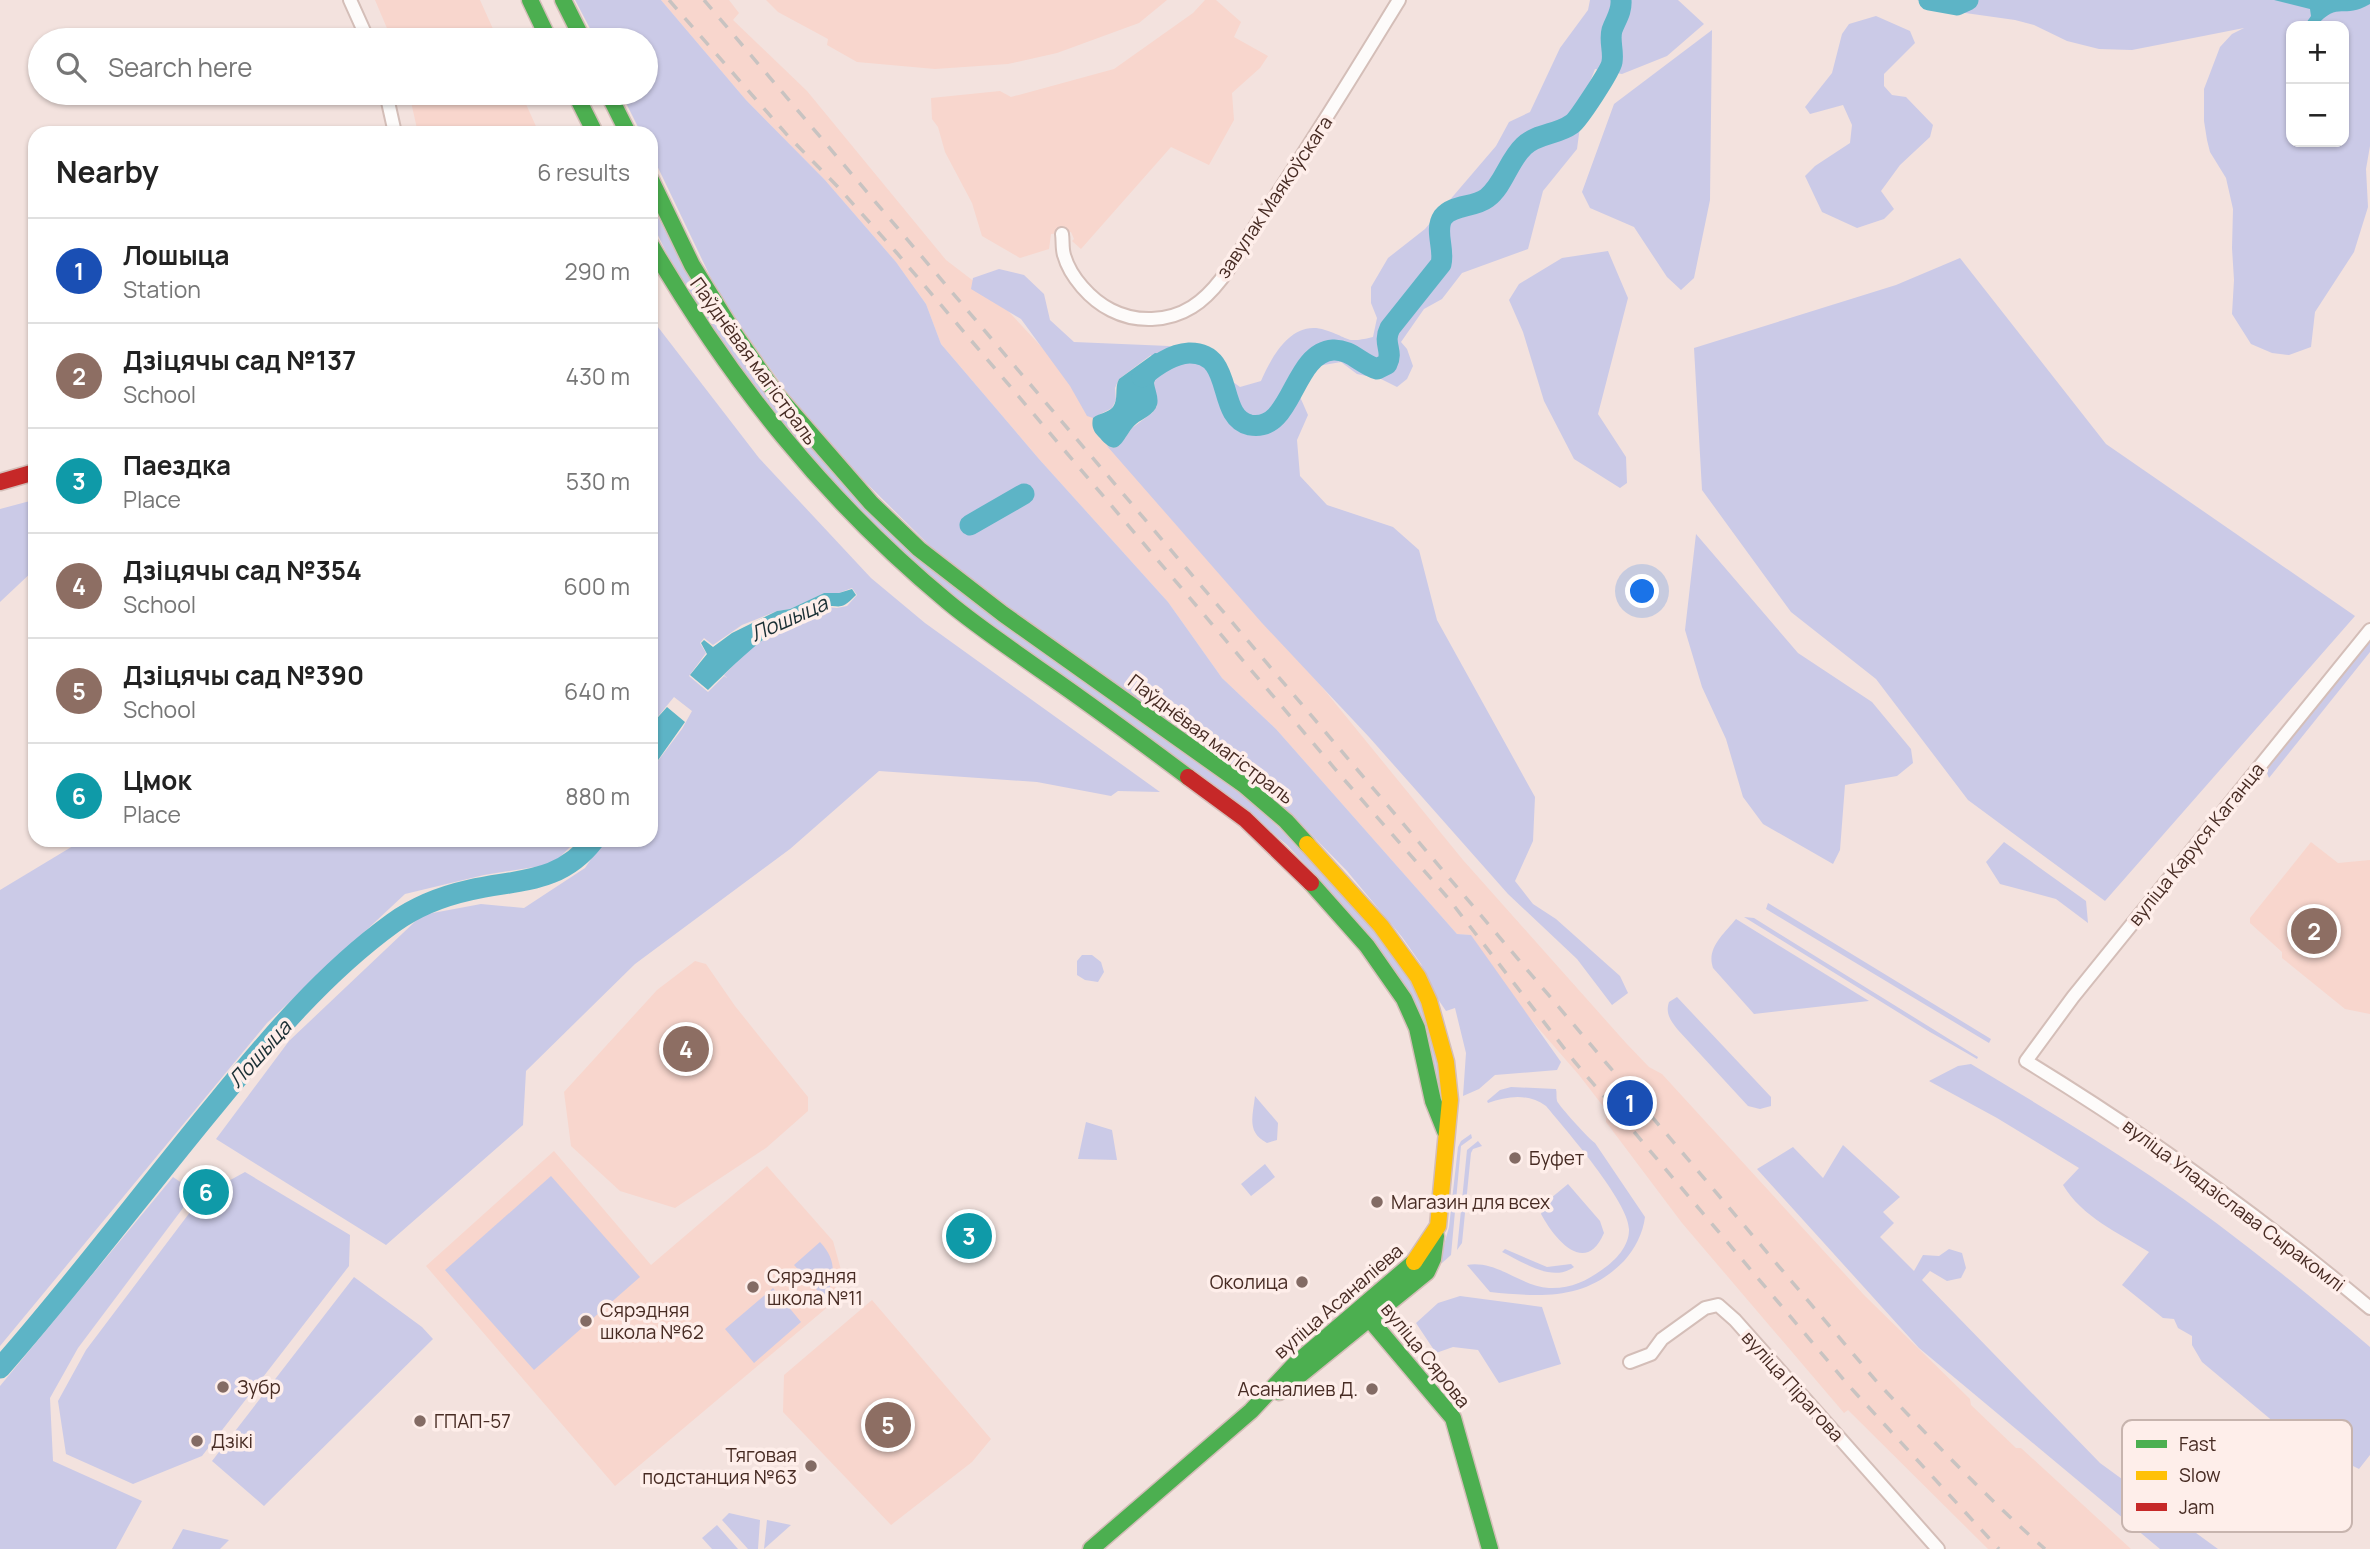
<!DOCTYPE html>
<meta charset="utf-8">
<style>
:root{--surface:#fff;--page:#f2f2f2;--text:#222;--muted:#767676;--line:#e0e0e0;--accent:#836b64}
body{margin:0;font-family:Manrope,sans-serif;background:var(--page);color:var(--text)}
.controls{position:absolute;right:21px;top:21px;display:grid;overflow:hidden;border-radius:14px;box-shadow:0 2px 5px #0004}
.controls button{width:63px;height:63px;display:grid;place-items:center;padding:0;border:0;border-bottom:2px solid var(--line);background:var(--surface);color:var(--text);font:35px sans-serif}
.you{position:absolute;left:1643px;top:592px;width:24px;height:24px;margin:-18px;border:5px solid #fff;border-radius:50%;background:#1a73e8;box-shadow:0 0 0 10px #1a73e833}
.badge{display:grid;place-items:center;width:46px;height:46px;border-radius:50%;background:var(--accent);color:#fff;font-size:23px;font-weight:700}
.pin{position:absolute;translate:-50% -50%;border:4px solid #fff;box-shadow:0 2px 7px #0006}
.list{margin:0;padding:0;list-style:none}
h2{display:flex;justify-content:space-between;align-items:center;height:91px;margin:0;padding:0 28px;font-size:30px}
h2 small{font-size:23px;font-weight:400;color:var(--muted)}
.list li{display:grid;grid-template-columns:46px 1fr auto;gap:21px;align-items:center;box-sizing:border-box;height:105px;padding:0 28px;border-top:2px solid var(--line)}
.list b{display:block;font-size:26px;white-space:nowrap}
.list p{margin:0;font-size:23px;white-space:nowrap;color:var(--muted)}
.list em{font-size:23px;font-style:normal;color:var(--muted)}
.icon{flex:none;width:38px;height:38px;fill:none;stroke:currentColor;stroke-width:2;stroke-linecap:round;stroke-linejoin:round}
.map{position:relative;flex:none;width:2370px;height:1549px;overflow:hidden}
.search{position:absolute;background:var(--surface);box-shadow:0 2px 5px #0004;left:28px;top:28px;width:630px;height:77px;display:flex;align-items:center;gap:18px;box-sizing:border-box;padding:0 24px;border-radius:38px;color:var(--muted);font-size:26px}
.panel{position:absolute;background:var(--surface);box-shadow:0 2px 5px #0004;left:28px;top:126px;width:630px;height:721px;border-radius:21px}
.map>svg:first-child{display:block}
.built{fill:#f8d6cd}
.green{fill:#cbcae7;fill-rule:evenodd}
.water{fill:#5db4c6}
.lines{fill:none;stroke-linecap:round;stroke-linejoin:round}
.river{stroke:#5db4c6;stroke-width:21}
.street-casing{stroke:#d4beb8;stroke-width:16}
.fast-casing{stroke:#d4beb8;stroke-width:19}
.slow-casing{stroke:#d4beb8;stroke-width:19}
.jam-casing{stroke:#d4beb8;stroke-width:19}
.street{stroke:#fdfbfa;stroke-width:12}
.fast{stroke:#4caf50;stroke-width:16}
.slow{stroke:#ffc107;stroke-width:16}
.jam{stroke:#c62828;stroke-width:16}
.rail{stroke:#c8c3c1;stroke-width:3.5;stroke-dasharray:12 12;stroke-linecap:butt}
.poi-dot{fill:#836b64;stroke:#feeeea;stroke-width:2.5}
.labels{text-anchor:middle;stroke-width:7;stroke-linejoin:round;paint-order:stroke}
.street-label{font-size:19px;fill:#472b23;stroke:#feeeea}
.poi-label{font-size:19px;fill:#472b23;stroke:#feeeea;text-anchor:start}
.water-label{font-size:21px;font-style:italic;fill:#1a2f34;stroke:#feeeea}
.key{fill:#feeeea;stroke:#c7b4ae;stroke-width:2}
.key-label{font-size:19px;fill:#472b23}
</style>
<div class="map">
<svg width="2370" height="1549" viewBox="0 0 2370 1549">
<rect width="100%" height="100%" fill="#f3e2de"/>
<!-- built -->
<path class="built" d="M 375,0 L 480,0 L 498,40 L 392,40 Z
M 661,0 L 729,0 L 739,13 L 733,20 L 807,91 L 946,260 L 997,299 L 1065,372 L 1463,860 L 1626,1043 L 1649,1067 L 1662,1074 L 1864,1295 L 1970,1399 L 1971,1405 L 2016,1448 L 2021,1448 L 2131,1549 L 1988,1549 L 1848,1410 L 1844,1413 L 1682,1223 L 1606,1122 L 1606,1110 L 1579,1075 L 1512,998 L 1471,935 L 1457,934 L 1276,729 L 1222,678 L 1168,602 L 1039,459 L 941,344 L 926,304 L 896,262 L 825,180 L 746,100 Z
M 766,0 L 1167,0 L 1139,23 L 1057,53 L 1008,64 L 935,69 L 857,62 L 827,45 L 828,39 L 778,12 Z
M 1205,0 L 1216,0 L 1241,22 L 1234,37 L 1268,56 L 1260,68 L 1232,93 L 1234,120 L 1209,165 L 1171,147 L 1081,249 L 1072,241 L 1074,239 L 1071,232 L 1051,234 L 1049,249 L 1020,258 L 982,236 L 972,203 L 945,152 L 938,127 L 932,119 L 931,98 L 1000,91 L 1011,97 L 1114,69 L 1193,13 Z
M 409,93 L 521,93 L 539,133 L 418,133 Z
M 2311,842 L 2338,863 L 2370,860 L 2370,1014 L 2345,1009 L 2282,958 L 2282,952 L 2250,923 L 2250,918 Z
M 695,961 L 706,964 L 735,1006 L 808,1097 L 808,1111 L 766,1148 L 675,1208 L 620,1191 L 571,1146 L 564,1092 L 657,990 Z
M 554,1151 L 651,1265 L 767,1166 L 833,1241 L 841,1270 L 830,1305 L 615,1486 L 426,1266 Z
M 872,1300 L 991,1439 L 972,1462 L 891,1525 L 783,1412 L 784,1375 Z"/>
<!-- green -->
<path class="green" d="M 575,0 L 661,0 L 746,100 L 825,180 L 896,262 L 926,304 L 941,344 L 1039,459 L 1168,602 L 1222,678 L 1276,729 L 1457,934 L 1471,935 L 1561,1062 L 1557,1070 L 1495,1075 L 1479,1089 L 1463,1096 L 1466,1053 L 1455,1008 L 1446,1011 L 1433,992 L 1421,964 L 1402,937 L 1347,871 L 1300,823 L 1250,779 L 1006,607 L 938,554 L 836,453 L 801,412 L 721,299 L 651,153 L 651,133 L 641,133 L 621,93 L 646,93 L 646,40 L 596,40 Z
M 1590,0 L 1678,0 L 1704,24 L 1667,56 L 1622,74 L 1595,69 L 1584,97 L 1577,149 L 1543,191 L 1528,249 L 1462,273 L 1442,299 L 1424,309 L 1401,342 L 1407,349 L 1413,366 L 1407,379 L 1397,387 L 1381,379 L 1357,374 L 1341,362 L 1306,368 L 1297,390 L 1308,415 L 1297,440 L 1300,476 L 1327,505 L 1393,527 L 1419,550 L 1437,620 L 1535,797 L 1533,841 L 1515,881 L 1533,904 L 1556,919 L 1620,976 L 1628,993 L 1612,1005 L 1577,959 L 1508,894 L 1369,737 L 1262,623 L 1107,446 L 1114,448 L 1119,446 L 1132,428 L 1152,413 L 1157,406 L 1154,383 L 1157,377 L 1151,355 L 1119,379 L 1115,388 L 1116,400 L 1112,408 L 1093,418 L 1087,416 L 1070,386 L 1021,319 L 971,289 L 973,278 L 999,269 L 1024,275 L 1044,294 L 1050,320 L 1074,342 L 1169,346 L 1201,359 L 1240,387 L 1261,381 C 1272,356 1292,319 1325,330 C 1351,338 1344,344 1373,337 L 1377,318 L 1371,303 L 1371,287 L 1388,258 L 1425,229 L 1496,146 L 1509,122 L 1530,112 L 1560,48 L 1588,10 Z
M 1917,0 L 2370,0 L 2370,146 L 2366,169 L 2368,207 L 2354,252 L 2315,312 L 2311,347 L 2289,355 L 2272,353 L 2251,344 L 2232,314 L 2234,280 L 2232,248 L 2233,209 L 2226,178 L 2210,152 L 2207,140 L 2204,121 L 2204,89 L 2220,47 L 2232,34 L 2244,28 L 2132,50 L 2099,49 L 2067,41 L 2034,25 L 2015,20 L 1944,10 ZM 2291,26 L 2344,26 L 2344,142 L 2291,142 Z
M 1876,16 L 1910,31 L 1915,43 L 1884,74 L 1884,86 L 1892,95 L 1906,97 L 1933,125 L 1930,137 L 1900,165 L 1881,191 L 1894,209 L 1884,219 L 1857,228 L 1822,212 L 1805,176 L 1815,166 L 1850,143 L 1852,125 L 1843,105 L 1810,114 L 1805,107 L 1832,73 L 1842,34 L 1849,24 Z
M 1712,30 L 1710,200 L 1694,278 L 1681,290 L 1667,277 L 1634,227 L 1590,208 L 1582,192 L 1614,104 Z
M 651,204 L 692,281 L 905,547 L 1009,629 L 1249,800 L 1305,852 L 1394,954 L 1412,983 L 1427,1020 L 1437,1056 L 1442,1096 L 1437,1096 L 1432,1058 L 1332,893 L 1287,845 L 1249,813 L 1200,775 L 982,620 L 900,554 L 789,438 L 721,345 L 667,254 L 651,221 Z
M 1608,251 L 1628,298 L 1598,414 L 1626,457 L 1627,483 L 1620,488 L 1574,459 L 1544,401 L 1523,332 L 1509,300 L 1519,284 L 1562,258 Z
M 1960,258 L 2106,444 L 2355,616 L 2105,901 L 1968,800 L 1876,679 L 1791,612 L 1702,490 L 1694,348 L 1896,285 Z
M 651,318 L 759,458 L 871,578 L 925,623 L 1160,792 L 1118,791 L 1111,796 L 1037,782 L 879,771 L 790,849 L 635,964 L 526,1071 L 523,1125 L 386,1245 L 216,1139 L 289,1041 L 422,915 L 481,904 L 524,908 L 585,868 L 604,840 L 651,840 L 651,770 L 682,729 L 692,711 L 674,697 L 651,725 ZM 852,588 L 857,595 L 847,606 L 837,608 L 826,607 L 785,625 L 746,652 L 724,675 L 727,678 L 724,676 L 708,692 L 689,676 L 706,653 L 700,643 L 704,638 L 713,645 L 742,625 L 777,611 L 790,609 L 824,593 L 839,593 Z
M 30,501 L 34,570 L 0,602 L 0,509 Z
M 1696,534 L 1798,653 L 1872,702 L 1911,749 L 1913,763 L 1897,776 L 1845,785 L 1840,850 L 1833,864 L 1763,824 L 1743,797 L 1726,739 L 1702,687 L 1685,630 Z
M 2370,641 L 2370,652 L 2269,778 L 2267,773 L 2269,767 Z
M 83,840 L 577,840 L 553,864 L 484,875 L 405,894 L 267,1023 L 0,1346 L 0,890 Z
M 2004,842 L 2086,901 L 2088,923 L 2056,899 L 2000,884 L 1986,862 Z
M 1768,903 L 1991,1039 L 1989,1043 L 1766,909 Z
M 1744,917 L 1754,918 L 1978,1057 L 1977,1059 L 1930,1032 Z
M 1736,919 L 1869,1001 L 1754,1014 L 1713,968 C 1706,948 1724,934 1736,919 Z
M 1082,955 L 1092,955 L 1101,962 L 1104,972 L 1098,982 L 1085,980 L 1077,975 L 1077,961 Z
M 1677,997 L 1771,1097 L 1771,1106 L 1760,1109 L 1748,1106 L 1678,1030 C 1671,1021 1665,1014 1669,1002 Z
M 1971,1064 C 2032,1101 2093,1137 2152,1177 C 2228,1229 2300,1287 2370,1347 L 2370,1455 L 2359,1469 L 2287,1433 L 2202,1362 L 2192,1345 L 2192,1336 L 2178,1328 L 2174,1319 L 2163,1318 L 2122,1285 L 2149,1252 C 2119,1233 2082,1217 2063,1185 L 2079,1168 L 1997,1118 L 1929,1081 L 1958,1066 Z
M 1511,1087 L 1556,1089 C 1557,1093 1556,1097 1557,1101 C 1559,1106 1590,1140 1595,1143 L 1645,1217 C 1643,1233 1635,1249 1624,1261 C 1585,1301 1541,1297 1490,1292 L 1467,1265 C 1497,1260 1520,1286 1549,1288 C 1570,1289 1587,1281 1603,1269 C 1616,1260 1629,1246 1629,1230 C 1630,1203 1565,1129 1546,1106 C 1528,1093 1508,1096 1488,1103 L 1487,1101 L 1500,1090 Z
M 1255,1096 L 1278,1123 L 1277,1140 L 1267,1143 C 1246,1132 1253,1116 1255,1096 Z
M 1086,1122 L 1112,1130 L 1117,1160 L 1078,1159 Z
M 1471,1134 L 1472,1138 L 1461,1146 L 1451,1255 L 1442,1263 L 1439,1263 L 1449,1227 L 1458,1147 L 1461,1141 Z
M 1478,1141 L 1482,1146 L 1473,1149 L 1471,1153 L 1462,1243 L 1457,1250 L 1467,1150 Z
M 1843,1145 L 1900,1197 L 1883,1212 L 1894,1223 L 1880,1237 L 1914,1271 L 1923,1255 L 1939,1256 L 1949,1249 L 1962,1253 L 1966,1268 L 1961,1278 L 1947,1281 L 1930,1271 L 1922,1280 L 2100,1463 L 2218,1549 L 2160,1549 L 1919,1348 L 1757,1169 L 1793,1147 L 1823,1178 Z
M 1265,1164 L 1275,1177 L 1251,1196 L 1241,1184 Z
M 245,1172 L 350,1235 L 349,1266 L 202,1456 L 133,1484 L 66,1454 L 58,1401 L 86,1350 L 203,1195 Z
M 551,1176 L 640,1277 L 534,1370 L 445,1270 Z
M 173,1177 L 195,1192 L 78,1348 L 50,1398 L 53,1461 L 142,1501 L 116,1549 L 0,1549 L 0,1386 Z
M 1568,1184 L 1600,1221 L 1604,1233 C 1585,1277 1554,1238 1541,1214 L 1545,1203 Z
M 820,1242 C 839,1263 833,1276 826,1300 L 794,1265 Z
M 1505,1249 L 1547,1267 L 1571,1264 L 1574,1267 C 1552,1283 1523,1262 1502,1252 Z
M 354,1277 L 422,1327 L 433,1339 L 264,1506 L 212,1461 Z
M 773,1288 L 801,1322 L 754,1363 L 725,1329 Z
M 1460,1296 L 1542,1307 L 1561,1364 L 1499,1383 L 1478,1350 L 1453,1347 L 1436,1353 L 1416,1323 L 1438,1303 Z
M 729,1513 L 760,1520 L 758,1549 L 748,1549 L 722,1520 Z
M 767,1520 L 791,1525 L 764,1549 Z
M 717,1525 L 738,1549 L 712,1549 L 702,1538 Z
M 183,1529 L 229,1540 L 220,1549 L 172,1549 Z"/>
<!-- water -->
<path class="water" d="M 2274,0 L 2370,0 L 2370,4 C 2343,20 2339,0 2316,26 L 2304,26 L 2311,16 L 2310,9 Z
M 1155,353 L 1162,354 C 1171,369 1158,372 1154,383 C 1155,390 1159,398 1157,405 C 1154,415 1143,418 1136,424 C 1123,435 1120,462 1100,438 C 1094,432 1091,427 1093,418 C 1099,413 1108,413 1113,407 C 1119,399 1114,388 1119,379 Z
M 852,589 L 856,595 C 838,614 839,602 823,608 C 812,613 792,620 783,626 C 755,643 732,667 708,690 L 690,675 L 707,654 L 701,643 L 704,640 L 713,647 L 732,633 L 777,611 L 790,609 L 824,593 L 839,593 Z
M 667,707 L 685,722 L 651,770 L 651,725 Z"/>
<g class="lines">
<!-- river -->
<path class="river" d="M 1929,0 L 1957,5 L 1968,0
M 1142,377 C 1155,366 1171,354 1189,353 C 1236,352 1215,417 1250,425 C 1293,433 1292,353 1333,350 C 1350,349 1361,364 1377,369 L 1387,364 C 1394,351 1382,344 1390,328 L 1441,264 C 1445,249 1434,230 1443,217 C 1453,204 1474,208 1487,198 C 1504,185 1508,161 1524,146 C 1538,133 1557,135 1572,124 C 1578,120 1611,70 1612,62 C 1614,51 1609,41 1612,30 C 1616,19 1622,12 1621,0
M 970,525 L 1024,494
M 0,1368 C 75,1283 143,1192 215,1105 C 268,1040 324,973 393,923 C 415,907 443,896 470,890 C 519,879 560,884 594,840"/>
<defs>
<path id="street" d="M 350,0 L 368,40
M 386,93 L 395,133
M 1062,234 C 1063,240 1062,249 1064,255 C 1070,277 1091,300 1111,310 C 1136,323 1168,322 1192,307 C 1221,289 1239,251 1257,224 C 1307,151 1353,75 1399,0
M 2370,630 L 2073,997 L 2026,1061 C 2147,1135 2261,1217 2370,1308
M 1630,1362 L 1651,1354 L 1662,1339 L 1705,1308 L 1718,1305 L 1735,1320 L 1938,1549"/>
<path id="fast" d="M 530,0 L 549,40
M 563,0 L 583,40
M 575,93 L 595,133
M 608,93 L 628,133
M 651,180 L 692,265 L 734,333 L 777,395 L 871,503 L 919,549 L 1003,614 L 1244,785 L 1286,821 L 1307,844
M 651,245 C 731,382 825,500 948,602 C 978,627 1010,648 1042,671 C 1091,705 1140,741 1188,777
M 1311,883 L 1367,946 L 1404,999 L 1417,1028 L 1433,1101 L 1445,1131
M 1361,1309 L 1453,1418 L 1490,1549
M 1279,1392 L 1427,1272 L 1433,1259 L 1436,1236
M 1091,1549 L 1251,1411 L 1295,1364 L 1414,1262"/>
<path id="slow" d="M 1307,844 L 1381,926 L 1418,977 L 1429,1001 L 1446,1062 L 1450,1100 L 1438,1226 L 1414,1262"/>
<path id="jam" d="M 0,482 L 35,472
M 1188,777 L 1245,819 L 1311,883"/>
</defs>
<!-- street casing -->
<use href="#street" class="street-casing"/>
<!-- fast casing -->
<use href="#fast" class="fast-casing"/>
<!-- slow casing -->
<use href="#slow" class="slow-casing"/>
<!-- jam casing -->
<use href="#jam" class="jam-casing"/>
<!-- street -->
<use href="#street" class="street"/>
<!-- fast -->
<use href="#fast" class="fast"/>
<!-- slow -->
<use href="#slow" class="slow"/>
<!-- jam -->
<use href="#jam" class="jam"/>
<!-- rail -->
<path class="rail" d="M 669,0 L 788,136 L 837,186 L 896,252 L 1341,776 L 1448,898 L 1574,1061 L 1850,1387 L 1999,1549
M 704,0 L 1877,1382 C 1932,1440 1986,1497 2045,1549"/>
</g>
<!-- markers -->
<g class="poi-dot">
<circle cx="1515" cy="1158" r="7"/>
<circle cx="1377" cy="1202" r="7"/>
<circle cx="1302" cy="1282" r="7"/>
<circle cx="753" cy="1287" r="7"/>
<circle cx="586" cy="1321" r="7"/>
<circle cx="223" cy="1387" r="7"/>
<circle cx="1372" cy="1389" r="7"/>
<circle cx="420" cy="1421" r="7"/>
<circle cx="197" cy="1441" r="7"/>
<circle cx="811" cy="1466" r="7"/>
</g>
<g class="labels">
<!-- street labels -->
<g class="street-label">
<text transform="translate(1274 197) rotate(-56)" y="7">завулак Маякоўскага</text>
<text transform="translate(754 361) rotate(54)" y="7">Паўднёвая магістраль</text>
<text transform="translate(1211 739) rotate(37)" y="7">Паўднёвая магістраль</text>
<text transform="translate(2196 844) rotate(-51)" y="7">вуліца Каруся Каганца</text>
<text transform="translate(2234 1205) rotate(37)" y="7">вуліца Уладзіслава Сыракомлі</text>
<text transform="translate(1338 1301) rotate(-41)" y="7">вуліца Асаналіева</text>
<text transform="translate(1426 1355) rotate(51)" y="7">вуліца Сярова</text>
<text transform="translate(1793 1386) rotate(48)" y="7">вуліца Пірагова</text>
</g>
<!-- poi labels -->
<g class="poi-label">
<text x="1529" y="1165">Буфет</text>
<text x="1391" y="1209">Магазин для всех</text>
<text x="767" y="1283">Сярэдняя<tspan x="767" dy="22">школа №11</tspan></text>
<text x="1288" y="1289" text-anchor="end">Околица</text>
<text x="600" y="1317">Сярэдняя<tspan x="600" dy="22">школа №62</tspan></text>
<text x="237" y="1394">Зубр</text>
<text x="1358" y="1396" text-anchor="end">Асаналиев Д.</text>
<text x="434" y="1428">ГПАП-57</text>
<text x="211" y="1448">Дзікі</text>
<text x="797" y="1462" text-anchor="end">Тяговая<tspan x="797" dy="22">подстанция №63</tspan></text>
</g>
<!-- water labels -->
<g class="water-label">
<text transform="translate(789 619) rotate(-24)" y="7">Лошыца</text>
<text transform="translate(260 1054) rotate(-48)" y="7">Лошыца</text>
</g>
</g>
<!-- legend -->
<rect x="2122" y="1420" width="230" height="112" rx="10" class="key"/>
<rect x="2136" y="1440" width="31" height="8" fill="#4caf50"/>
<rect x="2136" y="1471" width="31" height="9" fill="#ffc107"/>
<rect x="2136" y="1503" width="31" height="8" fill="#c62828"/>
<g class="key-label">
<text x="2179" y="1451">Fast</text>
<text x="2179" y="1482">Slow</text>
<text x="2179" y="1514">Jam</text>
</g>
</svg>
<div class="controls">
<button>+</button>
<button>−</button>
</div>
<div class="you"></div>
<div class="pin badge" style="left:1630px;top:1103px;background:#1a4fb4">1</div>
<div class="pin badge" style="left:2314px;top:931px;background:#8d6e63">2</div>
<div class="pin badge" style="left:969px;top:1236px;background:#0f9aa8">3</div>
<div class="pin badge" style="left:686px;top:1049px;background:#8d6e63">4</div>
<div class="pin badge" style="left:888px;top:1425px;background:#8d6e63">5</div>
<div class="pin badge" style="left:206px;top:1192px;background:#0f9aa8">6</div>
<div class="search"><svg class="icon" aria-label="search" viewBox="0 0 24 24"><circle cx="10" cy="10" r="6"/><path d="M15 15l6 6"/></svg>Search here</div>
<section class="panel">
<h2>Nearby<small>6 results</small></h2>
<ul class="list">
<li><span class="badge" style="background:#1a4fb4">1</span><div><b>Лошыца</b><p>Station</p></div><em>290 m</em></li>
<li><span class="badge" style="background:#8d6e63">2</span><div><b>Дзіцячы сад №137</b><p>School</p></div><em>430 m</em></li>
<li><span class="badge" style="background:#0f9aa8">3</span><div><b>Паездка</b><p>Place</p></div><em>530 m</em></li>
<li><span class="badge" style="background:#8d6e63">4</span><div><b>Дзіцячы сад №354</b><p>School</p></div><em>600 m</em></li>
<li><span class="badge" style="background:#8d6e63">5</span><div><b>Дзіцячы сад №390</b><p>School</p></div><em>640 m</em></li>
<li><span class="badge" style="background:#0f9aa8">6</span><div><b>Цмок</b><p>Place</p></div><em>880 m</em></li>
</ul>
</section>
</div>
